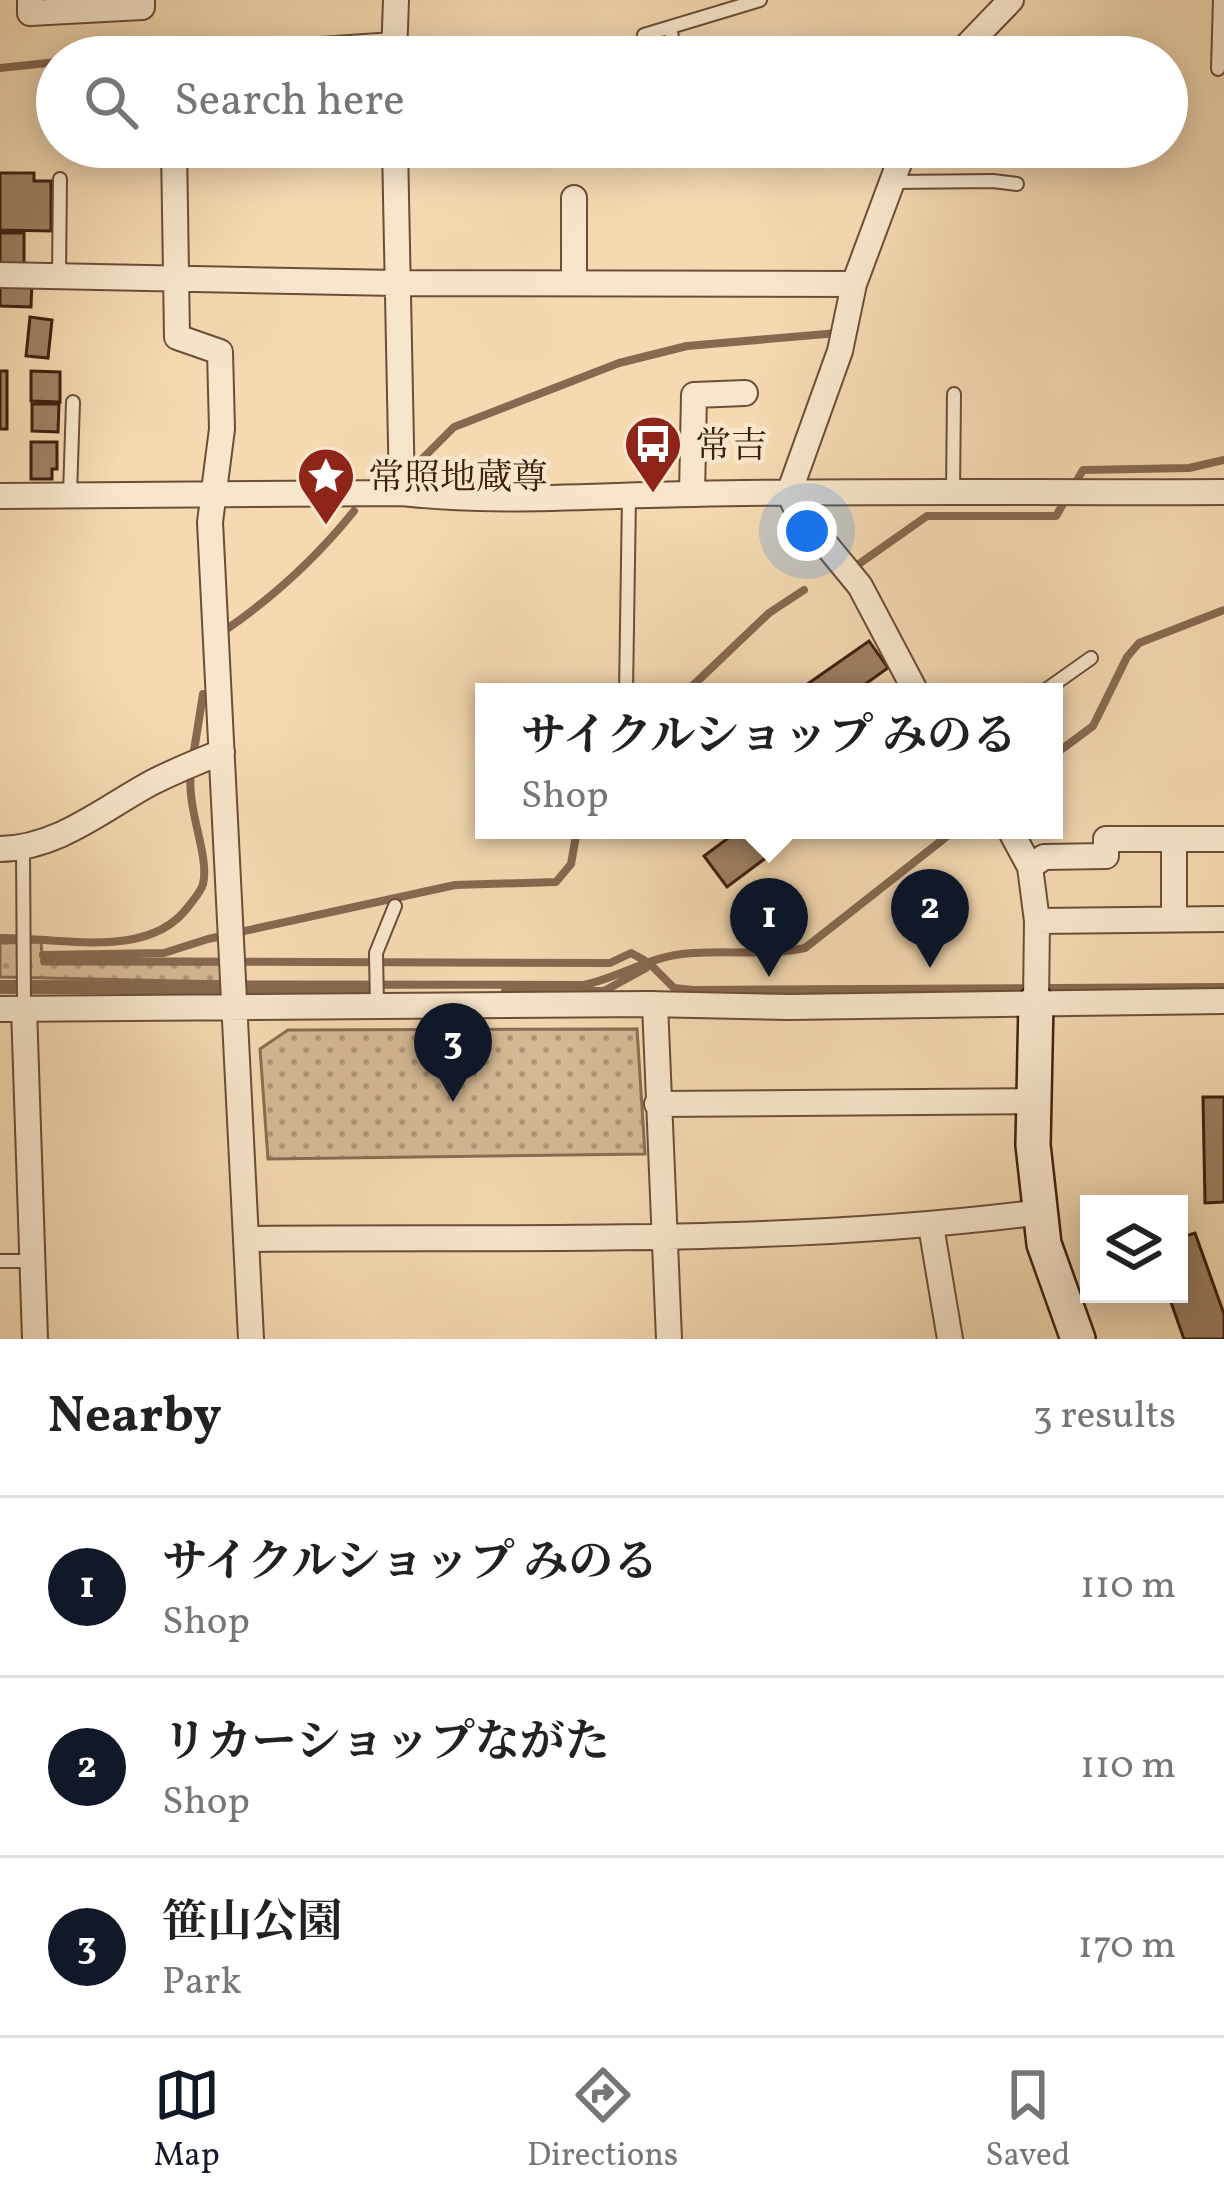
<!DOCTYPE html>
<meta charset="utf-8">
<style>
:root{--surface:#fff;--page:#f2f2f2;--text:#222;--muted:#767676;--line:#e0e0e0;--accent:#111827}
body{margin:0;font-family:Vollkorn,"Noto Serif JP",serif;background:var(--page);color:var(--text)}
.controls{position:absolute;right:36px;bottom:36px;display:grid;overflow:hidden;border-radius:0px;box-shadow:0 6px 30px #0003}
.controls button{width:108px;height:108px;display:grid;place-items:center;padding:0;border:0;border-bottom:3px solid var(--line);background:var(--surface);color:var(--text);font:60px sans-serif}
.you{position:absolute;left:807px;top:531px;width:42px;height:42px;margin:-30px;border:9px solid #fff;border-radius:50%;background:#1a73e8;box-shadow:0 0 0 18px #1a73e833}
.badge{display:grid;place-items:center;width:78px;height:78px;border-radius:50%;background:var(--accent);color:#fff;font-size:39px;font-weight:700}
.pin{position:absolute;translate:-50% -99px;filter:drop-shadow(0 3px 6px #0008)}
.pin::after{content:'';position:absolute;top:63px;width:42px;height:36px;background:inherit;clip-path:polygon(0 0,100% 0,50% 100%)}
.popup{position:absolute;left:475px;top:683px;width:588px;height:156px;box-sizing:border-box;display:grid;place-content:center;border-radius:0px;background:var(--surface);filter:drop-shadow(0 3px 9px #0005);font-size:39px;white-space:nowrap;color:var(--muted)}
.popup b{font-size:45px;color:var(--text)}
.popup::after{content:'';position:absolute;left:50%;top:100%;margin-left:-24px;border:24px solid transparent;border-top-color:var(--surface)}
.list{margin:0;padding:0;list-style:none}
h2{display:flex;justify-content:space-between;align-items:center;height:156px;margin:0;padding:0 48px;font-size:51px}
h2 small{font-size:39px;font-weight:400;color:var(--muted)}
.list li{display:grid;grid-template-columns:78px 1fr auto;gap:36px;align-items:center;box-sizing:border-box;height:180px;padding:0 48px;border-top:3px solid var(--line)}
.list b{display:block;font-size:45px;white-space:nowrap}
.list p{margin:0;font-size:39px;white-space:nowrap;color:var(--muted)}
.list em{font-size:39px;font-style:normal;color:var(--muted)}
.icon{flex:none;width:66px;height:66px;fill:none;stroke:currentColor;stroke-width:2;stroke-linecap:round;stroke-linejoin:round}
.map{position:relative;flex:none;width:1224px;height:1339px;overflow:hidden}
.search{position:absolute;background:var(--surface);box-shadow:0 6px 30px #0003;left:36px;right:36px;top:36px;height:132px;display:flex;align-items:center;gap:30px;box-sizing:border-box;padding:0 42px;border-radius:66px;color:var(--muted);font-size:45px}
.sheet{height:696px;background:var(--surface)}
nav{display:flex;justify-content:space-around;align-items:center;box-sizing:border-box;height:168px;border-top:3px solid var(--line);background:var(--surface);font-size:33px;color:var(--muted)}
nav a{display:grid;justify-items:center;gap:6px}
nav .on{color:var(--accent)}
.map>svg:first-child{display:block}
.grass{fill:url(#grass-dots);stroke:#8a6d52;stroke-width:3}
.lines{fill:none;stroke-linecap:round;stroke-linejoin:round}
.stream{stroke:#86694f;stroke-width:8}
.building{fill:#9d8063;stroke:#3f200e;stroke-width:3}
.lane-casing{stroke:#6c4e37;stroke-width:16}
.street-casing{stroke:#6c4e37;stroke-width:28}
.secondary-casing{stroke:#3f200e;stroke-width:38}
.lane{stroke:#f8e6cc;stroke-width:12}
.street{stroke:#f8e6cc;stroke-width:24}
.secondary{stroke:#f8e6cc;stroke-width:33}
.labels{text-anchor:middle;stroke-width:9;stroke-linejoin:round;paint-order:stroke}
.poi-label{font-size:36px;fill:#3f200e;stroke:#f8e6cc;text-anchor:start}
</style>
<div class="map">
<svg width="1224" height="1339" viewBox="0 0 1224 1339">
<defs>
<pattern id="grass-dots" width="8" height="8" patternUnits="userSpaceOnUse" patternTransform="scale(3)"><rect width="8" height="8" fill="#d5ba95"/><path d="M2 2h.1M6 6h.1" fill="none" stroke="#ae9778" stroke-width="1.8" stroke-linecap="round"/></pattern>
</defs>
<rect width="100%" height="100%" fill="#f4d9b1"/>
<filter id="stains"><feTurbulence type="fractalNoise" baseFrequency=".00167" numOctaves="4"/><feColorMatrix values="0 0 0 0 .2 0 0 0 0 .09 0 0 0 0 .02 0 0 0 .5 -.17"/></filter>
<radialGradient id="worn" r=".72"><stop offset=".6" stop-color="#630" stop-opacity="0"/><stop offset="1" stop-color="#630" stop-opacity=".3"/></radialGradient>
<!-- grass -->
<path class="grass" d="M 41,942 L 43,964 L 227,964 L 228,982 L 0,977 L 0,943 Z
M 637,1029 L 645,1154 L 268,1159 L 260,1049 L 288,1030 Z"/>
<g class="lines">
<!-- stream -->
<path class="stream" d="M 0,68 L 57,62
M 417,464 L 454,427 L 619,363 L 687,346 L 838,333 L 839,329
M 856,566 L 927,516 L 1056,516 L 1083,470 L 1189,468 L 1224,460
M 227,629 C 276,595 317,557 354,511
M 686,692 L 769,613 L 804,590
M 1054,755 L 1093,726 L 1127,657 L 1139,643 L 1224,610
M 193,757 L 203,694
M 0,938 C 58,937 148,961 188,907 C 193,900 201,892 203,884 C 210,856 186,809 191,772
M 43,955 L 164,953 L 208,939 L 455,885 L 556,882 L 571,864 L 577,830
M 44,961 L 610,963 L 631,953 L 644,960
M 652,966 L 674,988 L 693,990 L 1224,987
M 0,984 L 584,985 C 618,978 647,958 682,954 C 724,949 764,957 805,948 L 955,830
M 0,990 L 376,991
M 505,991 L 604,991 L 646,968"/>
</g>
<!-- building -->
<path class="building" d="M 0,173 L 34,173 L 34,181 L 51,181 L 51,231 L 0,230 Z
M 0,233 L 24,233 L 24,265 L 0,265 Z
M 0,281 L 32,281 L 31,307 L 0,306 Z
M 30,317 L 52,320 L 48,358 L 26,356 Z
M 0,371 L 7,371 L 7,429 L 0,429 Z
M 31,371 L 60,372 L 60,402 L 31,401 Z
M 32,404 L 59,404 L 58,432 L 32,431 Z
M 31,442 L 57,442 L 57,469 L 52,469 L 52,479 L 31,479 Z
M 869,641 L 888,668 L 854,692 L 796,692 Z
M 739,830 L 803,830 L 727,887 L 704,856 Z
M 1203,1097 L 1224,1097 L 1224,1202 L 1205,1203 Z
M 1195,1233 L 1224,1314 L 1224,1339 L 1184,1339 L 1168,1294 L 1179,1294 L 1179,1238 Z"/>
<g class="lines">
<defs>
<path id="lane" d="M 670,29 L 677,57
M 644,35 L 760,0
M 1218,69 L 1220,0
M 893,182 L 993,181 L 1017,184
M 59,276 L 60,179
M 953,493 L 954,394
M 70,495 L 73,402
M 626,692 L 629,496
M 1043,692 L 1091,658
M 23,849 L 24,1008
M 377,1007 L 376,953 L 395,906
M 0,1261 L 31,1261"/>
<path id="street" d="M 30,0 L 30,13 L 142,7 L 142,0
M 219,57 L 394,45
M 394,57 L 396,0
M 956,57 L 1011,0
M 174,147 L 177,337 L 220,352 L 222,429 L 210,522 L 251,1339
M 395,147 L 402,493
M 905,147 L 854,284 L 840,351 L 789,493 L 796,508 L 860,586 L 916,692
M 0,275 L 396,283 L 854,284
M 574,282 L 574,198
M 692,494 L 694,395 L 745,393
M 0,496 L 402,493 C 500,504 596,495 694,494 C 871,490 1047,493 1224,492
M 1010,830 L 1030,867 L 1037,921 L 1036,1002
M 0,849 C 59,848 104,808 153,782 C 175,771 199,761 222,752
M 1030,867 L 1044,857 L 1106,856 L 1106,839 L 1224,839
M 1174,919 L 1174,839
M 1037,921 L 1224,919
M 655,1004 L 669,1339
M 24,1008 L 35,1339
M 0,1009 L 647,1004 L 789,1007 L 1224,1001
M 657,1104 L 1034,1101
M 931,1226 L 950,1339
M 247,1239 C 511,1236 779,1246 1041,1212"/>
<path id="secondary" d="M 1036,1002 L 1033,1145 L 1044,1244 L 1078,1339"/>
</defs>
<!-- lane casing -->
<use href="#lane" class="lane-casing"/>
<!-- street casing -->
<use href="#street" class="street-casing"/>
<!-- secondary casing -->
<use href="#secondary" class="secondary-casing"/>
<!-- lane -->
<use href="#lane" class="lane"/>
<!-- street -->
<use href="#street" class="street"/>
<!-- secondary -->
<use href="#secondary" class="secondary"/>
</g>
<!-- icons -->
<defs>
<symbol id="bus-pin" viewBox="-11 -11 22 30"><path d="M0 17L-7.5 6A9.5 9.5 0 1 1 7.5 6Z" fill="#8f2418" stroke="#f8e6cc"/><path d="M-5-6H5V4H4V6H2V4H-2V6H-4V4H-5ZM-3.5-4V0h7V-4ZM-3.5 1.2v1.5H-2V1.2ZM2 1.2v1.5H3.5V1.2Z" fill="#fff"/></symbol>
<symbol id="sight-pin" viewBox="-11 -11 22 30"><path d="M0 17L-7.5 6A9.5 9.5 0 1 1 7.5 6Z" fill="#8f2418" stroke="#f8e6cc"/><path d="M0-6L1.8-2.2L6-1.7L2.9 1.2L3.7 5.4L0 3.3L-3.7 5.4L-2.9 1.2L-6-1.7L-1.8-2.2Z" fill="#fff"/></symbol>
</defs>
<g fill-rule="evenodd">
<use href="#bus-pin" x="620" y="411" width="66" height="90"/>
<use href="#sight-pin" x="293" y="443" width="66" height="90"/>
</g>
<g class="labels">
<!-- poi labels -->
<g class="poi-label">
<text x="695" y="457">常吉</text>
<text x="368" y="489">常照地蔵尊</text>
</g>
</g>
<rect width="100%" height="100%" filter="url(#stains)"/>
<rect width="100%" height="100%" fill="url(#worn)"/>
</svg>
<div class="controls">
<button><svg class="icon" aria-label="layers" viewBox="0 0 24 24"><path d="M12 4l9 5-9 5-9-5zM3 14l9 5 9-5"/></svg></button>
</div>
<div class="you"></div>
<div class="pin badge" style="left:769px;top:977px">1</div>
<div class="popup"><b>サイクルショップ みのる</b>Shop</div>
<div class="pin badge" style="left:930px;top:968px">2</div>
<div class="pin badge" style="left:453px;top:1102px">3</div>
<div class="search"><svg class="icon" aria-label="search" viewBox="0 0 24 24"><circle cx="10" cy="10" r="6"/><path d="M15 15l6 6"/></svg>Search here</div>
</div>
<section class="sheet">
<h2>Nearby<small>3 results</small></h2>
<ul class="list">
<li><span class="badge">1</span><div><b>サイクルショップ みのる</b><p>Shop</p></div><em>110 m</em></li>
<li><span class="badge">2</span><div><b>リカーショップながた</b><p>Shop</p></div><em>110 m</em></li>
<li><span class="badge">3</span><div><b>笹山公園</b><p>Park</p></div><em>170 m</em></li>
</ul>
</section>
<nav>
<a class="on"><svg class="icon" aria-label="map" viewBox="0 0 24 24"><path d="M3 6l6-2 6 2 6-2v14l-6 2-6-2-6 2zM9 4v14M15 6v14"/></svg>Map</a>
<a><svg class="icon" aria-label="directions" viewBox="0 0 24 24"><path d="M12 3l9 9-9 9-9-9zM9 14v-3h6M13 9l2 2-2 2"/></svg>Directions</a>
<a><svg class="icon" aria-label="saved" viewBox="0 0 24 24"><path d="M7 4h10v16l-5-4-5 4z"/></svg>Saved</a>
</nav>
